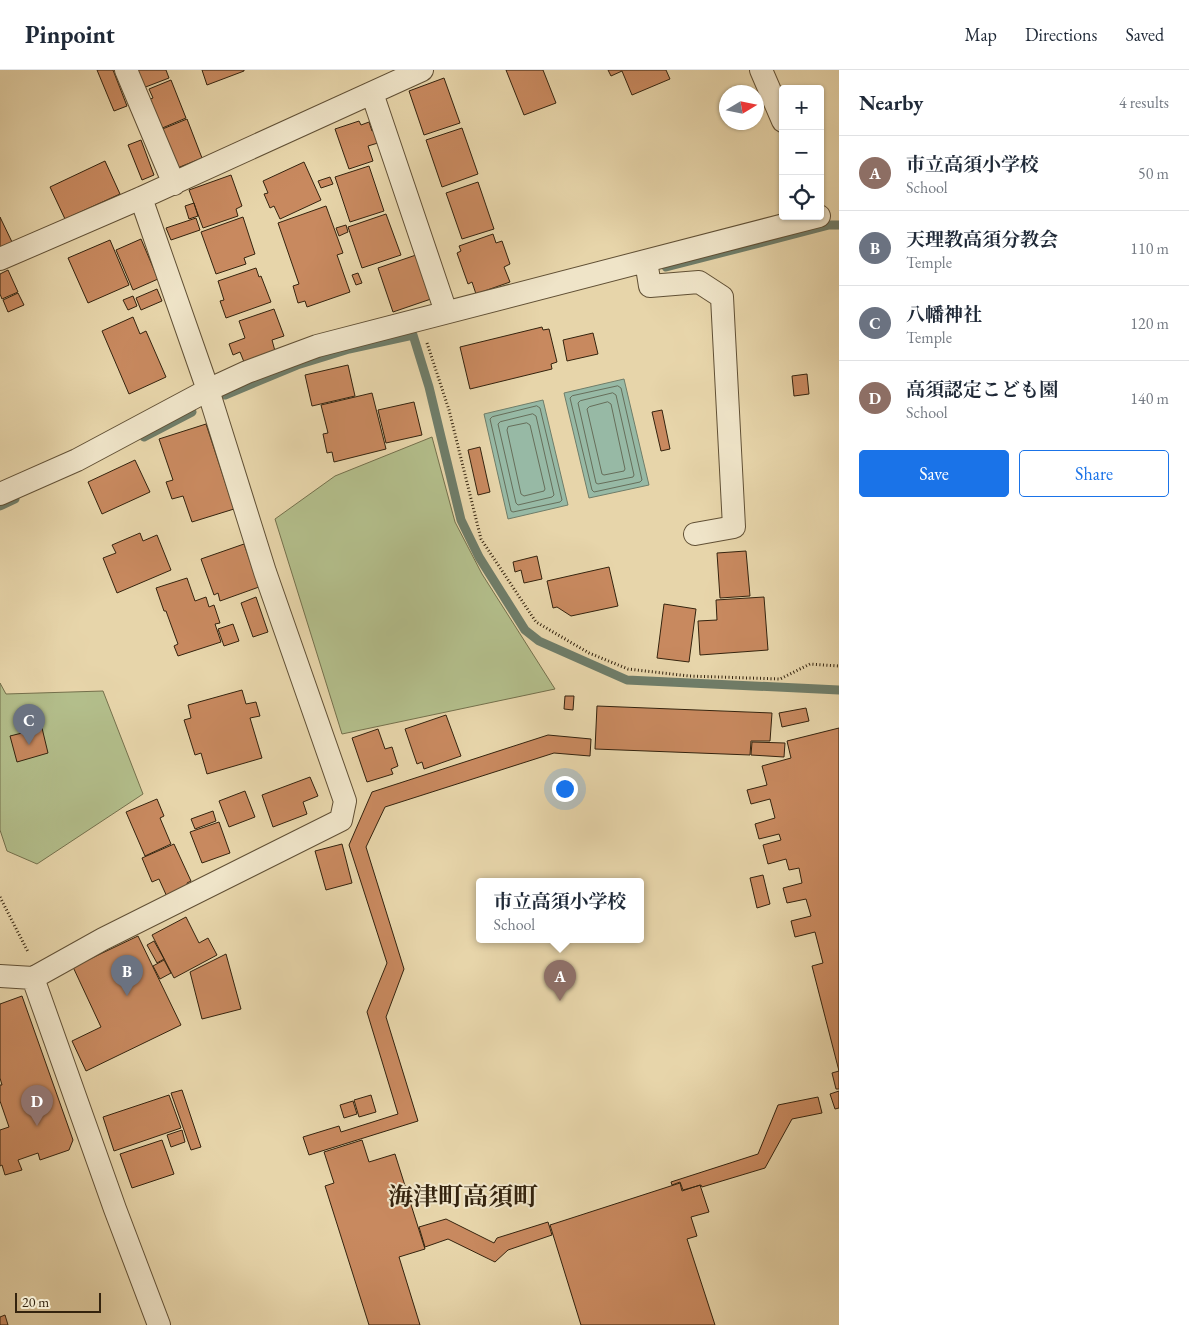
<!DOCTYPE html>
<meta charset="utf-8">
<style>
:root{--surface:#fff;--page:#f6f6f7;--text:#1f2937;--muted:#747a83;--line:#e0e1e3;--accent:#1a73e8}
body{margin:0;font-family:"EB Garamond","Noto Serif JP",serif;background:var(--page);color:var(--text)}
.controls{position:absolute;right:15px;top:15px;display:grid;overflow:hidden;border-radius:5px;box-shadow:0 1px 4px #0004}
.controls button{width:45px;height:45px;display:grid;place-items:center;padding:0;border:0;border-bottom:1px solid var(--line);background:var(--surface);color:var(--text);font:25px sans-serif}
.compass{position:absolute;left:719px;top:15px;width:45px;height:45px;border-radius:50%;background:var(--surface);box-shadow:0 1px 4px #0004;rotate:80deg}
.scale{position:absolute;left:15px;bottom:12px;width:86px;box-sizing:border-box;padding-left:5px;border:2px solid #34230e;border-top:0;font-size:14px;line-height:18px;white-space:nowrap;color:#34230e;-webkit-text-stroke:4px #efe4c8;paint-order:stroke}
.you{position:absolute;left:564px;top:718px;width:18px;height:18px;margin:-12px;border:4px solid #fff;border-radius:50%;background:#1a73e8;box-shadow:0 0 0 8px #1a73e833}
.badge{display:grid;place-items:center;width:32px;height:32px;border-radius:50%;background:var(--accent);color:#fff;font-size:16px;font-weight:700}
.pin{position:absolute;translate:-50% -41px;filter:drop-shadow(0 1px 2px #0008)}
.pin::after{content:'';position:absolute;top:26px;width:18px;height:15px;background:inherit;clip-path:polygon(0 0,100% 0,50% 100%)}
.popup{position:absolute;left:476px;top:808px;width:168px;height:65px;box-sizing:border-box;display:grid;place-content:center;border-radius:5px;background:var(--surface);filter:drop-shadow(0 1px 4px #0005);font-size:16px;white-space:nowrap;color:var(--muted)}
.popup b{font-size:19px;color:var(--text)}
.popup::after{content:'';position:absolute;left:50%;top:100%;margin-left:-10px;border:10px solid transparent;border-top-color:var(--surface)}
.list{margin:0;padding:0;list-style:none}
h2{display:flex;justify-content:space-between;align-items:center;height:65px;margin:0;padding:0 20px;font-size:21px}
h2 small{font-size:16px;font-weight:400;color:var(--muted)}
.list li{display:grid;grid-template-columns:32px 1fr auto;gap:15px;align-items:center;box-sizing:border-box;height:75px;padding:0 20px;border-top:1px solid var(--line)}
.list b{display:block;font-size:19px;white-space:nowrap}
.list p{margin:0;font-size:16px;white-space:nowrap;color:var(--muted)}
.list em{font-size:16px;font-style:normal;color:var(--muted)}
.actions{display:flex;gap:10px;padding:15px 20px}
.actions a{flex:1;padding:11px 0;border:1px solid var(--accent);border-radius:5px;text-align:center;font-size:18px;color:var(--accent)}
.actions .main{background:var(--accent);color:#fff}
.icon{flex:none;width:28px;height:28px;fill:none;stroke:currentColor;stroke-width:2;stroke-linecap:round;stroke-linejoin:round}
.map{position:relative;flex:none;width:839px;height:1255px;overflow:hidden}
header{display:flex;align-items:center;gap:30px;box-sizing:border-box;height:70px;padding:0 25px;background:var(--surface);border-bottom:1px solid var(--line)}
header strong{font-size:24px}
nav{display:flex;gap:28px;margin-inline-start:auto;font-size:18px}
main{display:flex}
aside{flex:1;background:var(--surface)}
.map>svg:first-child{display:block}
.green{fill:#b3be8b;stroke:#74704c}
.water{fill:#97b9a5;stroke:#6f7d69}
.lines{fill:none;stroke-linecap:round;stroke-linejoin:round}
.shore{stroke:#666e5a;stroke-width:1}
.stream{stroke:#6f7d69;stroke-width:9}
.building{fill:#c8895f;stroke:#34230e}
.minor-casing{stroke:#615035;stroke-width:24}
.path{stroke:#34230e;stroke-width:3;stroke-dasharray:1 2.5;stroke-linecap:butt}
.minor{stroke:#efe4c8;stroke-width:22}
.labels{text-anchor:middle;stroke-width:4;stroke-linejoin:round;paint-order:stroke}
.quarter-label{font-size:25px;font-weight:bold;fill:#34230e;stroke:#efe4c8}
</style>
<header>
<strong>Pinpoint</strong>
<nav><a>Map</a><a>Directions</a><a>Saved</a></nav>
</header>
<main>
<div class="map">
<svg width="839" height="1255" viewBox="0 0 839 1255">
<rect width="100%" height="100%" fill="#e7d5aa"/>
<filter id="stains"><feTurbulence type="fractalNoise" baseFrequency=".004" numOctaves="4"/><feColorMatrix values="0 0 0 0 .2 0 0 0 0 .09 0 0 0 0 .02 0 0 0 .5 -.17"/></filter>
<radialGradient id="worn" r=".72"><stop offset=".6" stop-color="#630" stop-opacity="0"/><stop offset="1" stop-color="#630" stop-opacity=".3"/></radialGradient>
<!-- green -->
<path class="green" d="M 432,367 L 455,452 L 482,504 L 555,619 L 342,664 L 275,449 L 335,406 Z
M 0,613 L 6,624 L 103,621 L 143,724 L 37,794 L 7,781 L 0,760 Z"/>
<!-- water -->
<path class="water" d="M 624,309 L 649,415 L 589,428 L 564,323 Z
M 543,330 L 568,435 L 508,449 L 484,344 Z"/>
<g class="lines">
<!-- shore -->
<path class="shore" d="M 618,316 L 621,318 L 642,410 L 640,412 L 594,422 L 592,420 L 570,328 L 572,326 Z
M 613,323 L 616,325 L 634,405 L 633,407 L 598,414 L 596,413 L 578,333 L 580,331 Z
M 608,332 L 611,334 L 625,399 L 624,401 L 604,405 L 602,404 L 587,339 L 589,337 Z
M 537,336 L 540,338 L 562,430 L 560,432 L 513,442 L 511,441 L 490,349 L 492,347 Z
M 533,344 L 536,346 L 554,425 L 552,427 L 518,435 L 516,433 L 498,354 L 500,352 Z
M 527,353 L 530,355 L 545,419 L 544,421 L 524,426 L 521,424 L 507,360 L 508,357 Z"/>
<!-- stream -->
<path class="stream" d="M 666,197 L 829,155 L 839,155
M 225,325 L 297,295 L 349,279 L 413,265 L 429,317 L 461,450 L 479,487 L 525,560 L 539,571 L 627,610 L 839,620
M 144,367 L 192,342
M 0,436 L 15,429"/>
</g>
<!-- building -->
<path class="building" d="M 97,0 L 113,0 L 127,36 L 114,41 Z
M 136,0 L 166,0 L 169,8 L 143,18 Z
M 202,0 L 244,0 L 244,1 L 207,15 Z
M 506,0 L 543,0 L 556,33 L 524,45 Z
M 608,0 L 666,0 L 670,9 L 632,25 L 622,1 L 611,6 Z
M 444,8 L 460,53 L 424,65 L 409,21 Z
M 171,10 L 186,48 L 160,59 L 148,30 L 153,28 L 149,19 Z
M 187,49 L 202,88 L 175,99 L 160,60 Z
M 359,51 L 361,55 L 369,52 L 372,61 L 376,59 L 381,72 L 368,76 L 373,91 L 349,99 L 335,59 Z
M 462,58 L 478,104 L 442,117 L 426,70 Z
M 141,70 L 154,105 L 142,110 L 128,75 Z
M 105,91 L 120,124 L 65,149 L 50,117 Z
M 304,92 L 321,130 L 280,149 L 274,136 L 270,138 L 264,124 L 268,123 L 263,111 Z
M 369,96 L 384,141 L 350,152 L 335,107 Z
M 231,105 L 242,136 L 236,139 L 238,146 L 203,158 L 189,120 Z
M 330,107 L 333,114 L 321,118 L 318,111 Z
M 478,112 L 494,159 L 462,169 L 446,123 Z
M 194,133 L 198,146 L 189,149 L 185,136 Z
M 326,136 L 343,183 L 337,185 L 350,222 L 307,237 L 305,231 L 298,233 L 293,216 L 299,214 L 278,153 Z
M 386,144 L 401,185 L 362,198 L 348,157 Z
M 0,147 L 12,172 L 0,177 Z
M 243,147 L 255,184 L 244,188 L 246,194 L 216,204 L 201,162 Z
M 196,148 L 200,160 L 171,170 L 166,158 Z
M 346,155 L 348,162 L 339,166 L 336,158 Z
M 493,164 L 496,173 L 502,171 L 510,194 L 504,197 L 510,212 L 476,224 L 472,212 L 468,214 L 457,183 L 461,181 L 459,176 Z
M 141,169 L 158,209 L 133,220 L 116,180 Z
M 110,170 L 129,215 L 88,233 L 68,188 Z
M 416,185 L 431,229 L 393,242 L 378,198 Z
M 256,198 L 259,207 L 261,206 L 271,232 L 226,248 L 220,231 L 224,230 L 218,211 Z
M 8,200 L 18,222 L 2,229 L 0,224 L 0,204 Z
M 358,203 L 362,213 L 356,215 L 352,205 Z
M 157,219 L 162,231 L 141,240 L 136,228 Z
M 18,223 L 24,235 L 8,242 L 3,230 Z
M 133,226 L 137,236 L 128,240 L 123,230 Z
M 274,239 L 284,266 L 272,270 L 275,281 L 244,292 L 240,282 L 233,285 L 229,274 L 245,268 L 239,251 Z
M 133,247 L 140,264 L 146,261 L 166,307 L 129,324 L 102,261 Z
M 542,257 L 543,260 L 549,259 L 557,292 L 551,294 L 552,299 L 470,319 L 460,277 Z
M 593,263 L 598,284 L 567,291 L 563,270 Z
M 348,295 L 355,326 L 312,336 L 305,305 Z
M 807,304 L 809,324 L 794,326 L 792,306 Z
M 372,323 L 386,379 L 334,392 L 332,382 L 327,383 L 323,364 L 328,363 L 321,335 Z
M 414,332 L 422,365 L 386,373 L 378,340 Z
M 662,340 L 670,379 L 661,381 L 652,342 Z
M 206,354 L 234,439 L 192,452 L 183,426 L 172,429 L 166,412 L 173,410 L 159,369 Z
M 480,377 L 490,422 L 478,425 L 468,380 Z
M 135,390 L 150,422 L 102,444 L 88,412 Z
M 140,463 L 143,471 L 157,465 L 171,500 L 117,523 L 103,488 L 116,483 L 112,475 Z
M 244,474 L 259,517 L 220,531 L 218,523 L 214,525 L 201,489 Z
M 746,481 L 750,526 L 720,528 L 717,483 Z
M 537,486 L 542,509 L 524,513 L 521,500 L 515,502 L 513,492 Z
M 609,497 L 618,536 L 571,546 L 557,537 L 553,538 L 547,511 Z
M 187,508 L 195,531 L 206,527 L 209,537 L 214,535 L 220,553 L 215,554 L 221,572 L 178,586 L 174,576 L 178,574 L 166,541 L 164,541 L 156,518 Z
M 256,527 L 268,562 L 253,567 L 241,533 Z
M 764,527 L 768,580 L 700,585 L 698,551 L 717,550 L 716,530 Z
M 664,534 L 696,539 L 689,592 L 657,588 Z
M 233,554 L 239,571 L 224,576 L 218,559 Z
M 242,620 L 246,634 L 256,632 L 260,646 L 250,648 L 262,688 L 207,704 L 201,683 L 195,685 L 184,650 L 191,648 L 188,635 Z
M 565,626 L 574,626 L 573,640 L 564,639 Z
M 597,636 L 772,643 L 770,671 L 751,671 L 750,685 L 595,679 Z
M 806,638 L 809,651 L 782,657 L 779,643 Z
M 446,645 L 461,686 L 424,699 L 422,692 L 417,694 L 405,659 Z
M 42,658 L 48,683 L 17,692 L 10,666 Z
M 839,658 L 839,1019 L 836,1019 L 832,1003 L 839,1001 L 812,896 L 823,893 L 815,862 L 795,867 L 791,851 L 811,846 L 806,829 L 787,833 L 783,818 L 802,813 L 799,798 L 789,800 L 786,789 L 768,794 L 763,775 L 781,770 L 779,764 L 759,769 L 755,754 L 775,748 L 770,729 L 751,734 L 747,720 L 767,715 L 762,696 L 791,688 L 787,671 Z
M 378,659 L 385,679 L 392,677 L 398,696 L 391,699 L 393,704 L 367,712 L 352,668 Z
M 548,665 L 591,669 L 590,686 L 554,683 L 385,737 L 366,777 L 404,899 L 386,947 L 418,1051 L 309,1085 L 303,1067 L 339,1056 L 341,1062 L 398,1044 L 367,942 L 387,893 L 349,775 L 372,722 Z
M 752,672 L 785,673 L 784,687 L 751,685 Z
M 310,707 L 318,726 L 303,732 L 307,744 L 273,757 L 262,725 Z
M 245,721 L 255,747 L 229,757 L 219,731 Z
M 157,729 L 164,746 L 160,748 L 171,774 L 145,786 L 126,742 Z
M 213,741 L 216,751 L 195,759 L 191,749 Z
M 219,752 L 230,783 L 202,793 L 190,762 Z
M 174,774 L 191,811 L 187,813 L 189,819 L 168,829 L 159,809 L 152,812 L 142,788 Z
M 342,774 L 352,813 L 326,820 L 315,781 Z
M 763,805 L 770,834 L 757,838 L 750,808 Z
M 186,847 L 199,873 L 208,868 L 217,885 L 174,908 L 152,865 Z
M 138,866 L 181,955 L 86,1001 L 72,971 L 101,957 L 73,897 Z
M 154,871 L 164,889 L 157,893 L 147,875 Z
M 226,884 L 241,939 L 202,949 L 190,902 Z
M 164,890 L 171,903 L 160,909 L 153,896 Z
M 22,926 L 73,1070 L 69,1080 L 40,1090 L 38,1083 L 18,1090 L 22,1100 L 5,1105 L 2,1095 L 0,1096 L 0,1060 L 9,1057 L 0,1031 L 0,1015 L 2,1015 L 0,1008 L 0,934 Z
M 182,1020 L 201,1077 L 191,1080 L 171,1023 Z
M 839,1021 L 839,1038 L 835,1039 L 830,1024 Z
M 169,1025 L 181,1058 L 114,1081 L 103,1047 Z
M 371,1025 L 376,1042 L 359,1047 L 354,1030 Z
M 818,1027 L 822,1043 L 792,1049 L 765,1098 L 702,1117 L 701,1115 L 683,1120 L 680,1112 L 672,1115 L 671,1112 L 758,1084 L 778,1035 Z
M 353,1031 L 357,1044 L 344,1048 L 340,1035 Z
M 182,1060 L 185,1072 L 171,1077 L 167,1065 Z
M 162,1070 L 174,1104 L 132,1118 L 120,1084 Z
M 362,1070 L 369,1092 L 395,1084 L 425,1179 L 399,1187 L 420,1255 L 369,1255 L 325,1116 L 334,1113 L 324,1082 Z
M 680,1113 L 682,1121 L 700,1115 L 709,1142 L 691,1147 L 697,1166 L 687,1169 L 715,1255 L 581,1255 L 550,1155 Z
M 446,1149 L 494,1173 L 497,1168 L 548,1152 L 552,1165 L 508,1180 L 495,1192 L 448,1169 L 425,1177 L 419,1157 Z
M 5,1245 L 8,1255 L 0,1255 L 0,1247 Z"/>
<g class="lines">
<defs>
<path id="minor" d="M 126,0 L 174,114
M 761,0 L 783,51
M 372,23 L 446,242
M 0,189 L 141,128 L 422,0
M 646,191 L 650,216 L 699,212 L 722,227 L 734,457 L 695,464
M 0,424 L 77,390 L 208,320 L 247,302 L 317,276 L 819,146
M 0,906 L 33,908 L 103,869 L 341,750 L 345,731 L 265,502 L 208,320 L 141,128
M 33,908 L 115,1139 L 159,1255"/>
</defs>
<!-- minor casing -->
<use href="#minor" class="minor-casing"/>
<!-- path -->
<path class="path" d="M 427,273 L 449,340 L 481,469 L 536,552 L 589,583 L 628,599 L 689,606 L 780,609 L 810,594 L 839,596
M 0,827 L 28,882"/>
<!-- minor -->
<use href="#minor" class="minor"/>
</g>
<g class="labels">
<!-- quarter labels -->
<g class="quarter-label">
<text x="463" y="1135">海津町高須町</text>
</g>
</g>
<rect width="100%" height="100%" filter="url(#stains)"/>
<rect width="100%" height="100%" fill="url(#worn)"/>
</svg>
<div class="controls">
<button>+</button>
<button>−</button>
<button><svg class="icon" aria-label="locate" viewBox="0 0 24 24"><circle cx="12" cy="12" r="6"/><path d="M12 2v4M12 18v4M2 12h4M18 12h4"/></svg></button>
</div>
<svg class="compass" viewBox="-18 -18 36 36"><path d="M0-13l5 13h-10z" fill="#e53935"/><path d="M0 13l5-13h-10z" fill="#747a83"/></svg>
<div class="scale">20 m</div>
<div class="you"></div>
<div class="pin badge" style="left:560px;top:931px;background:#8d6e63">A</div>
<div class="popup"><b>市立高須小学校</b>School</div>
<div class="pin badge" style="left:127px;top:926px;background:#6b7280">B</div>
<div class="pin badge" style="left:29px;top:675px;background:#6b7280">C</div>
<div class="pin badge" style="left:37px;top:1056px;background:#8d6e63">D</div>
</div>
<aside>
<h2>Nearby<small>4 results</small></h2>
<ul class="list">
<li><span class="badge" style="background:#8d6e63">A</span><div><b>市立高須小学校</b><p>School</p></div><em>50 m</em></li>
<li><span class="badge" style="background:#6b7280">B</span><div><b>天理教高須分教会</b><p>Temple</p></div><em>110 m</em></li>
<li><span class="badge" style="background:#6b7280">C</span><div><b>八幡神社</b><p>Temple</p></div><em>120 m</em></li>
<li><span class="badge" style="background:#8d6e63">D</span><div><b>高須認定こども園</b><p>School</p></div><em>140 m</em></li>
</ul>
<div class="actions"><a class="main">Save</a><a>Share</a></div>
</aside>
</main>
